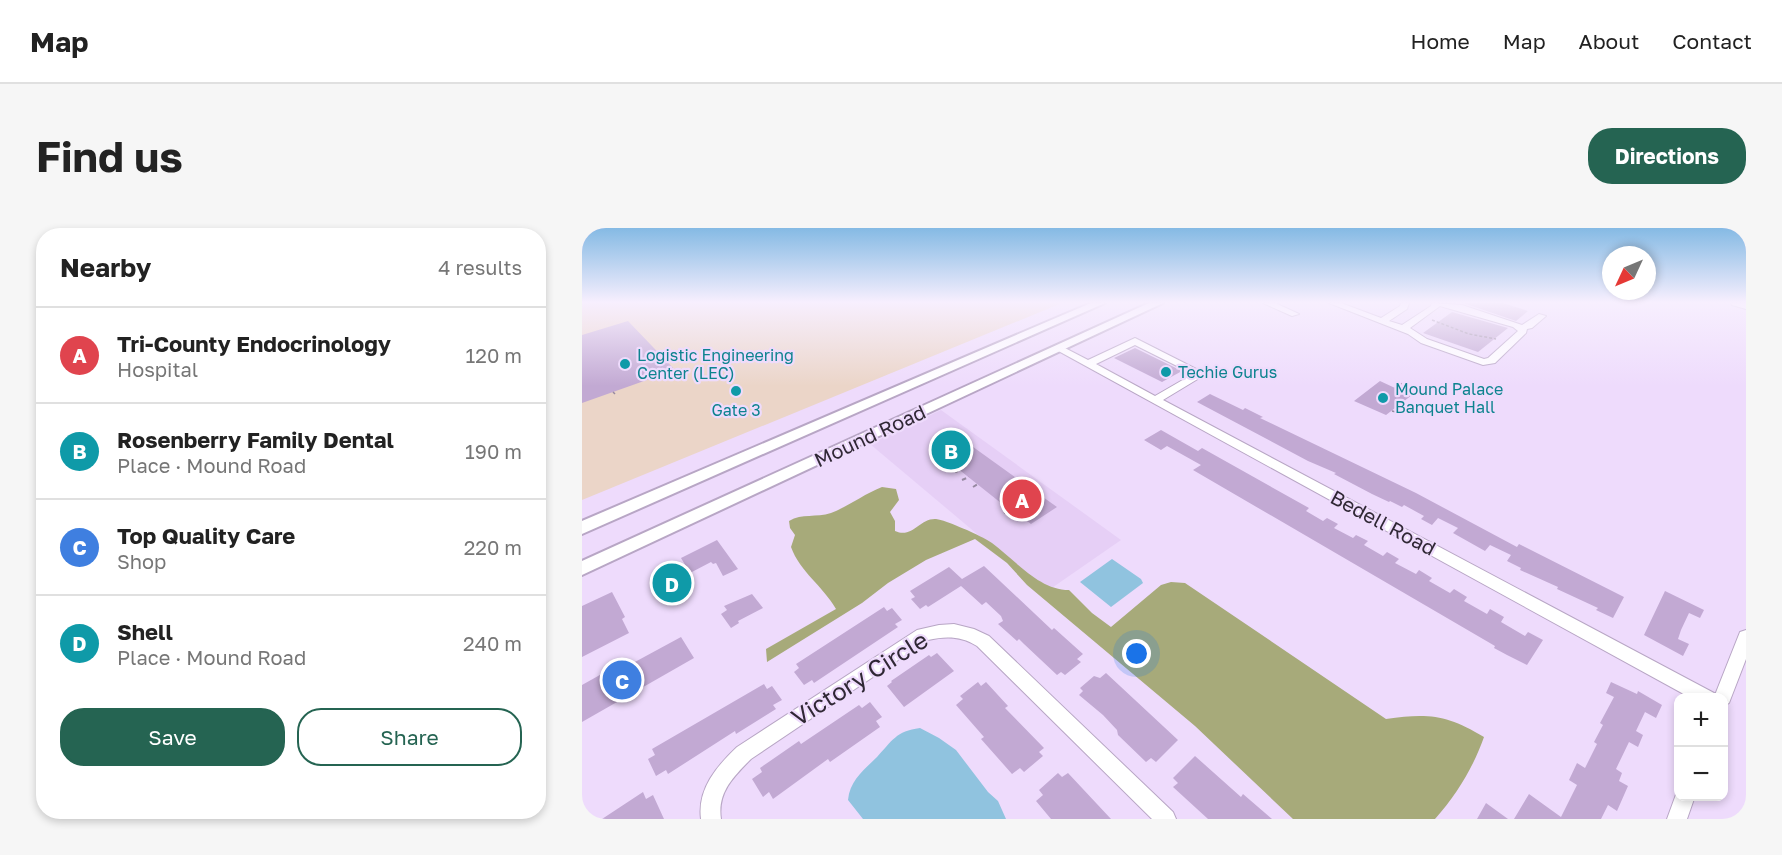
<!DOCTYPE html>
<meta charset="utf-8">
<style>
:root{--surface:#fff;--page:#f6f6f6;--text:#222;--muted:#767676;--line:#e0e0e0;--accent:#256452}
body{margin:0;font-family:"Golos Text",sans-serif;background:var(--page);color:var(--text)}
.controls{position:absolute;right:18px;bottom:18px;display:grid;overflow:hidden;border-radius:12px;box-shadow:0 3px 9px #0003}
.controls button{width:54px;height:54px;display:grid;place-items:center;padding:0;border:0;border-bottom:2px solid var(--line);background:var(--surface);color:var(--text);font:30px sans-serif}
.compass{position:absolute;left:1020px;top:18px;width:54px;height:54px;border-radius:50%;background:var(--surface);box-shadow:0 3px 9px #0003;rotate:226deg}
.you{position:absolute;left:555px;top:426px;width:21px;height:21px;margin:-15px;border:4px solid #fff;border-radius:50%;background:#1a73e8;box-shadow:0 0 0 9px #1a73e833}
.badge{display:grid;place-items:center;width:39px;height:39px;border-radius:50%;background:var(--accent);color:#fff;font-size:20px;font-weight:700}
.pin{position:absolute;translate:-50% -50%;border:3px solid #fff;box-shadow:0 2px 6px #0006}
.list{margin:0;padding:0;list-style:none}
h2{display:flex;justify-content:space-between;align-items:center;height:78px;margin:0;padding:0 24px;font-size:26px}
h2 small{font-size:20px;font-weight:400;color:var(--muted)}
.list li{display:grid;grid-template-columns:39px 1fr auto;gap:18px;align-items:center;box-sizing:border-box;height:96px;padding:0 24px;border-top:2px solid var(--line)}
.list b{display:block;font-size:22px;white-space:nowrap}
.list p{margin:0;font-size:20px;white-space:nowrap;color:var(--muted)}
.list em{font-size:20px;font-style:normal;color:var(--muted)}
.actions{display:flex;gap:12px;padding:18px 24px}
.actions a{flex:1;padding:14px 0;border:2px solid var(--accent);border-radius:24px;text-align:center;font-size:21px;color:var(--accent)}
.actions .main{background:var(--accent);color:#fff}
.map{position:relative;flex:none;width:1164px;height:591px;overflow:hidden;border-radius:24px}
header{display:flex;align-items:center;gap:36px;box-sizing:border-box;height:84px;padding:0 30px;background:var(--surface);border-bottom:2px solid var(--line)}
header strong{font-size:28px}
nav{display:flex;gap:33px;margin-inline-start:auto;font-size:21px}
.intro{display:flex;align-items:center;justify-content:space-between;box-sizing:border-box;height:144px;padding:0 36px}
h1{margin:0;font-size:42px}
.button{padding:15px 27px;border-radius:24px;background:var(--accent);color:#fff;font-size:21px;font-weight:700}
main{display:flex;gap:36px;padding:0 36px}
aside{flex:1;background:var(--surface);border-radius:24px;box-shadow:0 3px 9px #0003}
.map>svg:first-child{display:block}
.built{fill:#e6cff6}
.industrial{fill:#ebd5c8}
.forest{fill:#a7aa7a}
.water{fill:#90c3df}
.building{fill:#c2a9d3}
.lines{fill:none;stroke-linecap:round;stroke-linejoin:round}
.minor-casing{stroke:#b8a6c5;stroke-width:2}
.major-casing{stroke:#b8a6c5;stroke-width:4}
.path-far1{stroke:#9789a1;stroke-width:1.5;stroke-dasharray:3 2;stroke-linecap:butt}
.path{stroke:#9789a1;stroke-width:2;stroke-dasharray:4.5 3;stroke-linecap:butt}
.minor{fill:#fff;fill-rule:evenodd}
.major{fill:#fff;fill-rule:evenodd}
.culture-dot{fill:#0f9aa8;stroke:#eedbfc;stroke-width:2}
.labels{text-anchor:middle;stroke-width:4.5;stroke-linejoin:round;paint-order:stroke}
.far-culture-label{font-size:16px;fill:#0d838f;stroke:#eedbfc;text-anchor:start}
.street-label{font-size:20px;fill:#302835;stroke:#eedbfc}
.near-street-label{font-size:24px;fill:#302835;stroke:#eedbfc}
</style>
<header>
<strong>Map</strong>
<nav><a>Home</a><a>Map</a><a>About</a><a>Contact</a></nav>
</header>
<div class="intro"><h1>Find us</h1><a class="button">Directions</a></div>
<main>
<aside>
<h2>Nearby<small>4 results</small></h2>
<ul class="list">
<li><span class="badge" style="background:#e0444e">A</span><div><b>Tri-County Endocrinology</b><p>Hospital</p></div><em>120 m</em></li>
<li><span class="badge" style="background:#0f9aa8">B</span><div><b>Rosenberry Family Dental</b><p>Place · Mound Road</p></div><em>190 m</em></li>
<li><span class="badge" style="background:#3f7fe0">C</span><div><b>Top Quality Care</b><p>Shop</p></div><em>220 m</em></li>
<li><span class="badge" style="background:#0f9aa8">D</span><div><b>Shell</b><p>Place · Mound Road</p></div><em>240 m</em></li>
</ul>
<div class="actions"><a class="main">Save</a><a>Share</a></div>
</aside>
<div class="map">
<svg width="1164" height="591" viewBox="0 0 1164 591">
<rect width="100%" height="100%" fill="#eedbfc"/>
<!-- built -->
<path class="built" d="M 359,182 L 539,312 L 464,364 L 288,216 Z"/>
<!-- industrial -->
<path class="industrial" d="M 0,75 L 480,75 L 0,272 Z"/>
<!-- forest -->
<path class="forest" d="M 300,259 L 314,261 L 317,272 L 308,284 L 313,293 L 313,303 C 331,311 337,290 354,291 C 363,292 377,299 385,302 C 393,306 403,310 410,315 C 433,332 457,362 487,362 L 510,385 L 529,399 L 579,357 L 589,354 L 603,355 L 804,491 C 847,485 865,487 902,509 C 891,540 875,566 853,591 L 711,591 L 613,498 L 445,357 L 425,335 L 393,311 L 344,332 L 306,355 L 280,375 L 185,434 L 184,421 L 254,381 C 241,358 218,344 209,319 L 213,307 L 208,300 L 207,293 C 220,285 234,290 249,285 C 267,278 282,266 300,259 Z"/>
<!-- water -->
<path class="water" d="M 530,331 L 559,351 L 561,355 L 529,379 L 498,354 Z
M 338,500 L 357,510 L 374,522 L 406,564 L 416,573 L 424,591 L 281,591 L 266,572 C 268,552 282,542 295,529 C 310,513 314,503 338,500 Z"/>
<!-- building -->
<path class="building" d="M 881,75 L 921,75 L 946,83 L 934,93 Z
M 870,84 L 926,100 L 896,124 L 841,105 Z
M 46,93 L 93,142 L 0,175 L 0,107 Z
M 553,120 L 600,143 L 580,154 L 532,130 Z
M 798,153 L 813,160 L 830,167 L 804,187 L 772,173 Z
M 628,166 L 661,182 L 663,180 L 681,189 L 678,190 L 834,265 L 935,319 L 937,316 L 1042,369 L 1031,390 L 1014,382 L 1016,380 L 975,361 L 976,359 L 938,342 L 939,340 L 925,333 L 929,327 L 908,317 L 903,323 L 871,305 L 876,300 L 856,290 L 850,297 L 839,291 L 842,288 L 822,277 L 820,279 L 808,273 L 807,274 L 790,266 L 752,246 L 754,245 L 726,233 L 615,174 Z
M 579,202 L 616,223 L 620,220 L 727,280 L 724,283 L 741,293 L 745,290 L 756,296 L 752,300 L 771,310 L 774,307 L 786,313 L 782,317 L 801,328 L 805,324 L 817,331 L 813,335 L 834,346 L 837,342 L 850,350 L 847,353 L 868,365 L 872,361 L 885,369 L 882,373 L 905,386 L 908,381 L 922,389 L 919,394 L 943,408 L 946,404 L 961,412 L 945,437 L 925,427 L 912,420 L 913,418 L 611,242 L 619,237 L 585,218 L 579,222 L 562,212 Z
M 380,211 L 437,252 L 475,279 L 449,296 L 436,286 L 434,287 L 355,224 Z
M 135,312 L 156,341 L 141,348 L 134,335 L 131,336 L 129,334 L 108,345 L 99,330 Z
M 402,338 L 470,402 L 472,400 L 501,426 L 495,431 L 499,434 L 483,447 L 479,444 L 475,447 L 442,416 L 437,411 L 435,413 L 416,396 L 421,393 L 419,388 L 404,374 L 400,377 L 379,358 L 346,379 L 344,377 L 338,381 L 329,371 L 333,369 L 328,363 L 367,339 L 380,351 Z
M 92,346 L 100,359 L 88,365 L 80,352 Z
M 1083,363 L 1122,382 L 1118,390 L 1107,385 L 1099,402 L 1096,411 L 1107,416 L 1101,428 L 1062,407 Z
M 30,364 L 43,389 L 40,391 L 47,405 L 0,429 L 0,378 Z
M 170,366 L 181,380 L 156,393 L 157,395 L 149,400 L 139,386 L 145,382 L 142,378 Z
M 302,379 L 305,383 L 310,380 L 320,392 L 313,396 L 316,399 L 232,455 L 230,452 L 222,457 L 212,444 L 217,440 L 214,436 Z
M 99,409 L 112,430 L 0,494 L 0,457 L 25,443 L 27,448 Z
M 355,425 L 372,443 L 322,479 L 305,458 L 310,454 L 309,453 L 347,427 L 349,429 Z
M 524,445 L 596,512 L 574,534 L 569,530 L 564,534 L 536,507 L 535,502 L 521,487 L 497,467 L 501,463 L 498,460 L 512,448 L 518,450 Z
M 396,454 L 399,458 L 404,454 L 426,478 L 423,480 L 462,520 L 457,524 L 461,528 L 442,544 L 438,540 L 430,546 L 399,511 L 402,509 L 374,477 L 381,471 L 378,468 Z
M 1029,454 L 1055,466 L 1056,463 L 1080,477 L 1074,490 L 1063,484 L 1054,503 L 1061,507 L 1056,519 L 1047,514 L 1034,541 L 1040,545 L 1037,553 L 1046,558 L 1035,583 L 1026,577 L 1019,591 L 932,591 L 947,566 L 979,589 L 995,557 L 987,552 L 995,535 L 1003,540 L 1015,516 L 1012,514 L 1021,497 L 1018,495 L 1032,469 L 1024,465 Z
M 182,456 L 185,461 L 190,458 L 200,472 L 191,477 L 194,481 L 154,506 L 153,503 L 86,546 L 84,542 L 74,548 L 66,531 L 73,527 L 70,521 Z
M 288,474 L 300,489 L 294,493 L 298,499 L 248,534 L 246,531 L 191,571 L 187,564 L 181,569 L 170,551 L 180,544 L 178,540 L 217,513 L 219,516 L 277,477 L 280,480 Z
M 613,528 L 659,569 L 661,566 L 690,591 L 626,591 L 591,559 L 596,555 L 591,550 Z
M 476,545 L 480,549 L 486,545 L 529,591 L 469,591 L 454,573 L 461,567 L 457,562 Z
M 61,564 L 64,571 L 71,567 L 82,591 L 20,591 Z
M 904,575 L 926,591 L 895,591 Z"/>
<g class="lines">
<defs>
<path id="minor" d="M 681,75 L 693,75 L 717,86 L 710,88 Z
M 747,75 L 759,75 L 799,90 L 818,78 L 819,75 L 827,75 L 825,81 L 807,93 L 820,97 L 849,78 L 850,75 L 880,77 L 940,97 L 957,86 L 964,88 L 950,100 L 945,101 L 944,105 L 913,135 L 901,137 L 839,115 L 826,106 ZM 858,78 L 931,99 L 936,103 L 906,130 L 902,131 L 845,111 L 828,100 Z
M 1149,75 L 1164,75 L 1164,81 L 1150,77 Z
M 553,110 L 624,146 L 581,172 L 1132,465 L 1133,467 L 1156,409 L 1158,404 L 1164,402 L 1164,431 L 1147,475 L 1142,478 L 1142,470 L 1109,470 L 471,120 L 479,118 L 506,132 ZM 553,117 L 611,146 L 573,168 L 514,136 Z
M 372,396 L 392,401 L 407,408 L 591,584 L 594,591 L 570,591 L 395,418 C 379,408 364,408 346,412 L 169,531 C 151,549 135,565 139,591 L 119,591 C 115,561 135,538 155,519 L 335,402 L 357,397 Z
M 1096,561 L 1096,568 L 1113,568 L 1105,591 L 1085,591 Z"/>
<path id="major" d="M 509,75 L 523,75 L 0,306 L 0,293 Z
M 567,75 L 581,75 L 0,347 L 0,333 Z"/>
</defs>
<!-- minor casing -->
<use href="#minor" class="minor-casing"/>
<!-- major casing -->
<use href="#major" class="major-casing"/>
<!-- path-far1 -->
<path class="path-far1" d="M 850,92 L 887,106 L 914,111
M 80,129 L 90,126
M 813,160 L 820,155
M 31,164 L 33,166
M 810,183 L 814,184"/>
<!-- path -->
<path class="path" d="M 362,238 L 369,235
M 373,244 L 376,243
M 380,252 L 387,249
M 391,259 L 396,256
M 422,285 L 428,282"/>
<!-- minor -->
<use href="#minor" class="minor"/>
<!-- major -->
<use href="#major" class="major"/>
</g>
<!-- sky -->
<linearGradient id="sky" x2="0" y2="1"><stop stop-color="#85bae4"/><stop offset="0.47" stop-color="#f7effe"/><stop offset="1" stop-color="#f7effe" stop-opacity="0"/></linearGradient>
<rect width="1164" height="158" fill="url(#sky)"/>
<!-- markers -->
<g class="culture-dot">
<circle cx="43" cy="136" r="6"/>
<circle cx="584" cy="144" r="6"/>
<circle cx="154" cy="163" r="6"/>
<circle cx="801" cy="170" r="6"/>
</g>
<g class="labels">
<!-- far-culture labels -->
<g class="far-culture-label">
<text x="55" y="133">Logistic Engineering<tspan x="55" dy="18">Center (LEC)</tspan></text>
<text x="596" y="150">Techie Gurus</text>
<text x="813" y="167">Mound Palace<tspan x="813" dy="18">Banquet Hall</tspan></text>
<text x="154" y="188" text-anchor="middle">Gate 3</text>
</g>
<!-- street labels -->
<g class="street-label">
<text transform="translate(288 208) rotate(-25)" y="7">Mound Road</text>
<text transform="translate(801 295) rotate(28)" y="7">Bedell Road</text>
</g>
<!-- near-street labels -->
<g class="near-street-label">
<text transform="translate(278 451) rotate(-32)" y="8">Victory Circle</text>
</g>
</g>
</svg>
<div class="controls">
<button>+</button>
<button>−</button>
</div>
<svg class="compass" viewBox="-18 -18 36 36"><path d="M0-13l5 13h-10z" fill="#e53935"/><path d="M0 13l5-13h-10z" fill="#767676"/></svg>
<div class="you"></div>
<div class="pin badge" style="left:440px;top:271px;background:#e0444e">A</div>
<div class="pin badge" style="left:369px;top:222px;background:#0f9aa8">B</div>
<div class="pin badge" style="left:40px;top:452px;background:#3f7fe0">C</div>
<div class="pin badge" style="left:90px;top:355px;background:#0f9aa8">D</div>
</div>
</main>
